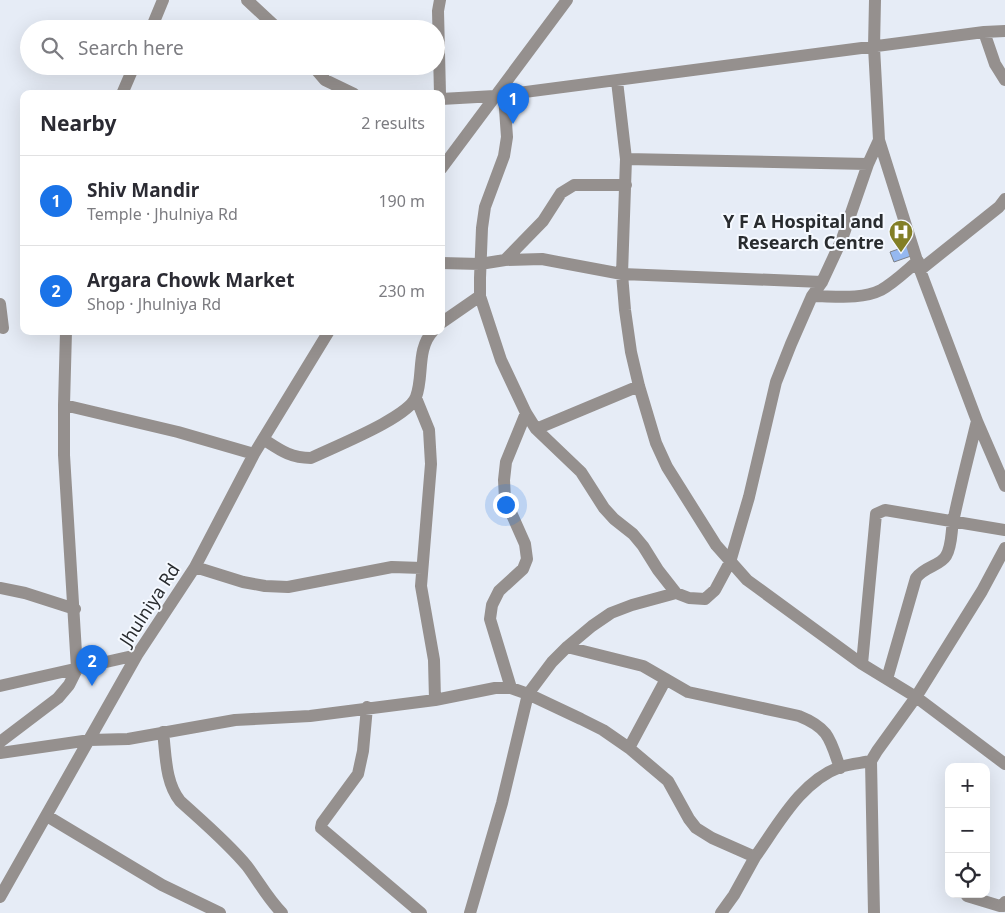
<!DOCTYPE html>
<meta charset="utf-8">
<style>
:root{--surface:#fff;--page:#f2f2f3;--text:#2b2b33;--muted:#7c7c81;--line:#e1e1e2;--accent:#1a73e8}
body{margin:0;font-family:"Noto Sans",sans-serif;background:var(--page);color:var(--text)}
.controls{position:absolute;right:15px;bottom:15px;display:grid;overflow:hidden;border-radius:10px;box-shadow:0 5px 20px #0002}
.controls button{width:45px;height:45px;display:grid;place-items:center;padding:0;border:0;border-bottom:1px solid var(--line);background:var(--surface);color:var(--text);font:25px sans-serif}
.you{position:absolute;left:505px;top:504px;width:18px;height:18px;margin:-12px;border:4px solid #fff;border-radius:50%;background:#1a73e8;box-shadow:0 0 0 8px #1a73e833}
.badge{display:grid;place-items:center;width:32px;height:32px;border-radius:50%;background:var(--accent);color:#fff;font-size:16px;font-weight:700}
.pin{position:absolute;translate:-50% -41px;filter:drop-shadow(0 1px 2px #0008)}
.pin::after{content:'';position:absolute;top:26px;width:18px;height:15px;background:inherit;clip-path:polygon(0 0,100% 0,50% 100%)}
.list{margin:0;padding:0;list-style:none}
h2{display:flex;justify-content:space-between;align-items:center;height:65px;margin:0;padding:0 20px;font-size:21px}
h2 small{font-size:16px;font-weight:400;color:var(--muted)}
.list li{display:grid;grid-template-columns:32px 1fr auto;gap:15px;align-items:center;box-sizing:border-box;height:90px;padding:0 20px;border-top:1px solid var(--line)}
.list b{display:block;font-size:19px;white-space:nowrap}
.list p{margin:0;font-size:16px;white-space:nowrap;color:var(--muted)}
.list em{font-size:16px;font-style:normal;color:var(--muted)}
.icon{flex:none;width:28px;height:28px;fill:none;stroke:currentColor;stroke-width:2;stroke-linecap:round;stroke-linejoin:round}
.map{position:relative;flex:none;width:1005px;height:913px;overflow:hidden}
.search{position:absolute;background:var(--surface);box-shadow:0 5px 20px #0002;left:20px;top:20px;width:425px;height:55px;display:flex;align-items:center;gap:12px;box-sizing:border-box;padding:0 18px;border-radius:28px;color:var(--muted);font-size:19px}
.panel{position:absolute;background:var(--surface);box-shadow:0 5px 20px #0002;left:20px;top:90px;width:425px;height:245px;border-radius:10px}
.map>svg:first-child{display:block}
.building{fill:#95b8f0;stroke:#7b8089}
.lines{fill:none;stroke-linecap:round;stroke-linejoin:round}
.minor{stroke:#95908e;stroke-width:12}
.labels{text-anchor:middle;stroke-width:4;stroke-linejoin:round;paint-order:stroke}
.poi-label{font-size:18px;font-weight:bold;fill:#292c2f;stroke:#f5f9ff;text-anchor:end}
.street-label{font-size:18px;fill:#292c2f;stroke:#f5f9ff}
</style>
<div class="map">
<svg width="1005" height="913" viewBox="0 0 1005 913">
<rect width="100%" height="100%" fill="#e6ecf6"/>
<!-- building -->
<path class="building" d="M 907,246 L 911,256 L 894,262 L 890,252 Z"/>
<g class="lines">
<!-- minor -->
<path class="minor" d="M 247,0 L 278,29
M 440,0 L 438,11 L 440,94
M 875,0 L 874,47 L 879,140 L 920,270 L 977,421 L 1005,486
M 151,29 L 163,0
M 984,32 L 995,64 L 1005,80
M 313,66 L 325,80 L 354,94
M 617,81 L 626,159 L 622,274 L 625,310 L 631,352 L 639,386 L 656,443 L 667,467 L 716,545 L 747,580 L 862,664 L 916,697 L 1005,764
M 122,94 L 134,66
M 504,95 L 507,137 L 504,156 L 485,207 L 482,228 L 480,278 L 480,296 L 501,360 L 526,413 L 536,429 L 581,472 L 604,508 L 614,519 L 633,534 L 643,546 L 658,570 L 676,593 L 689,598 L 705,599 L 715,590 L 730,562 L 749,497 L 776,382 L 791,344 L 812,296 L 822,282 L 842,239 L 868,164 L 879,140
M 441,99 L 495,96 L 984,32 L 1005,31
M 626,159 L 868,164
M 441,169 L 567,0
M 505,260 L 543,221 L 561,193 L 574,185 L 626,185
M 441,263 L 480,264 L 505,260 L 542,259 L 622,274 L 822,282
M 920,270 L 999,207 L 1005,199
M 812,296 C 834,296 861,300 881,290 C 894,283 907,270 918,261
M 0,304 L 3,328
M 441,323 L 480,296
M 416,398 L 429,430 L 431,464 L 421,586 L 434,660 L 435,700
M 64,405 L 178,432 L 254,454
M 536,429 L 639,386
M 263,439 C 280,450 290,458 311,458 C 333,447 408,418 416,397 C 424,376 416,349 433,331
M 195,567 L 243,582 L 265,586 L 288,587 L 392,567 L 422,568
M 0,588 L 25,593 L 75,609
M 567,647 L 643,666 L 688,692 L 799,716 C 829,728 830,739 840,768
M 862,664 L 876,514 L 885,510 L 1005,530
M 887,679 L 916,578 C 925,566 940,566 946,556 C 952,546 951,533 953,522 C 960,488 969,454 977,421
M 0,686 L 137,655
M 511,688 L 490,619 L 492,605 L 499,591 L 523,569 L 527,559 L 525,544 L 505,499 L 504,480 L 506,462 L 526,413
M 367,707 L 363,751 L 358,774 L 322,823 L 321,828 L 421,913
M 163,732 C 166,755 165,782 180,801 C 203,822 227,842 247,866 C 259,882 268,899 282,913
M 0,742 L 58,698 L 69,685 L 77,669 L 64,455 L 64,405 L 66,331
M 629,748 L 666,679
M 0,753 L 90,740 L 128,739 L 235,720 L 310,716 L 435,700 L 495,688 L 511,688 L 528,694 L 581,719 L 603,730 L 629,748 L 668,781 L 689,819 L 696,828 L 712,838 L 755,857 C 778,825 801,781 840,767 C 850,764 861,763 871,761
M 47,816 L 162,885 L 220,913
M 967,896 L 1000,906 L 1003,906 L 1005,902
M 0,897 L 137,655 L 195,567 L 254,454 L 329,331
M 470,913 L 502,803 L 528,694 L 552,662 L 567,647 L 592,626 L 611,613 L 632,605 L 676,593
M 721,913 L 734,895 L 755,857
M 874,913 L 871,761 L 877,751 L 916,697 L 982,591 L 1005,548"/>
</g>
<!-- icons -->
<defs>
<symbol id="hospital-pin" viewBox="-11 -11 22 30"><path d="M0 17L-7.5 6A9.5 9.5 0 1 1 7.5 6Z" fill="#837f26" stroke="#f5f9ff"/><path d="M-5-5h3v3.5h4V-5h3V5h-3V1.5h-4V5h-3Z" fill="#fff"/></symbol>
</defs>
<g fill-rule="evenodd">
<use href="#hospital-pin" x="887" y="218" width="28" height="38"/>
</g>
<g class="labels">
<!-- poi labels -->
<g class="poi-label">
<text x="884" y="228">Y F A Hospital and<tspan x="884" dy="21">Research Centre</tspan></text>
</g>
<!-- street labels -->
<g class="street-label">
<text transform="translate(150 605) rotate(-57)" y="6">Jhulniya Rd</text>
</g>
</g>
</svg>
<div class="controls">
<button>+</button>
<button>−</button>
<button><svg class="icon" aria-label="locate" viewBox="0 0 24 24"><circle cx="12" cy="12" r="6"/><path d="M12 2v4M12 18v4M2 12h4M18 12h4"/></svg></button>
</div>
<div class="you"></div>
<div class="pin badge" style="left:513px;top:124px">1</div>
<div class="pin badge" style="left:92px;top:686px">2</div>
<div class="search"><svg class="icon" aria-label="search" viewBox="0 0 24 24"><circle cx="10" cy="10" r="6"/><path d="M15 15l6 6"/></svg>Search here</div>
<section class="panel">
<h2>Nearby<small>2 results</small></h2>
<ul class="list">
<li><span class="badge">1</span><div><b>Shiv Mandir</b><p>Temple · Jhulniya Rd</p></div><em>190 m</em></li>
<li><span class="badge">2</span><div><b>Argara Chowk Market</b><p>Shop · Jhulniya Rd</p></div><em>230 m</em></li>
</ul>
</section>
</div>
